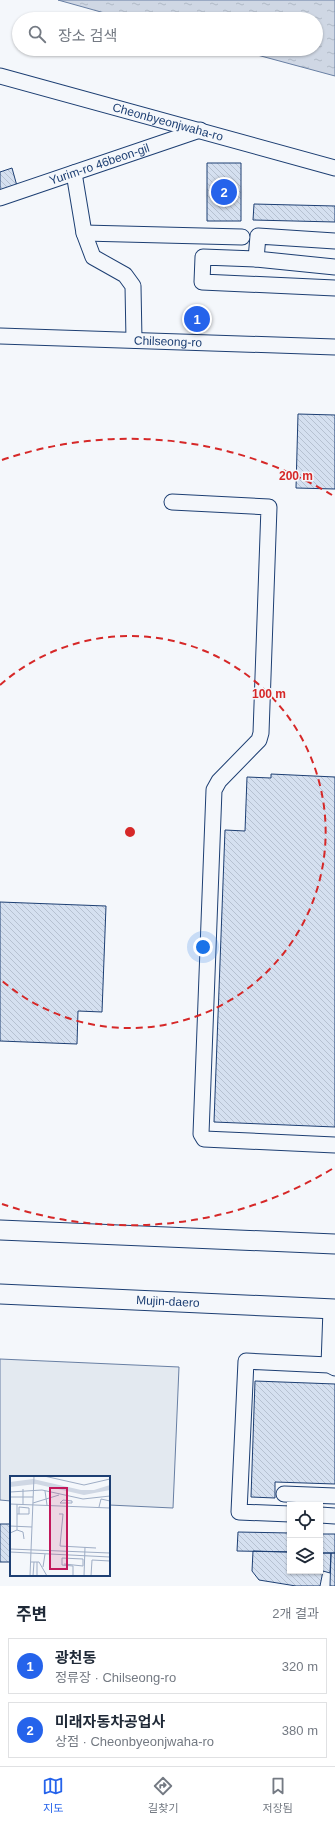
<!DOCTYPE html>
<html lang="ko">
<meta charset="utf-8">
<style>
:root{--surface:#fff;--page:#f6f6f7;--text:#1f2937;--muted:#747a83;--line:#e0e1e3;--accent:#2563eb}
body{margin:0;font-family:Arial,"Noto Sans KR",sans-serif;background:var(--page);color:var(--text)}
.controls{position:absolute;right:12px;bottom:12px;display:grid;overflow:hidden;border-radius:0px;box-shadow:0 1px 3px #0004}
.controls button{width:36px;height:36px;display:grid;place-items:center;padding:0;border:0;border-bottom:1px solid var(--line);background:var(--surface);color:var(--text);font:20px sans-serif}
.you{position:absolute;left:203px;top:947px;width:14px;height:14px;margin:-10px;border:3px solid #fff;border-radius:50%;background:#1a73e8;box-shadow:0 0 0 6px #1a73e833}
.badge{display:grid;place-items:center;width:26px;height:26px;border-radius:50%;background:var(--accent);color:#fff;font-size:13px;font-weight:700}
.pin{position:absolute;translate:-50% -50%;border:2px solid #fff;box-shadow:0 1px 4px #0006}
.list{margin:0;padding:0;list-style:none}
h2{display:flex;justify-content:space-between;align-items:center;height:52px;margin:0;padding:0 16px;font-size:17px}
h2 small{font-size:13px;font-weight:400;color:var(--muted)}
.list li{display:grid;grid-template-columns:26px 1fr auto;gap:12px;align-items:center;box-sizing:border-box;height:56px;margin:0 8px 8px;padding:0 8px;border:1px solid var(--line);border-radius:0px}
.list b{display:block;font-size:15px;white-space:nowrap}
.list p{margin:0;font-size:13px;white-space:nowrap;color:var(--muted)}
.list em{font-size:13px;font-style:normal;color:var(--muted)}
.icon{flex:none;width:22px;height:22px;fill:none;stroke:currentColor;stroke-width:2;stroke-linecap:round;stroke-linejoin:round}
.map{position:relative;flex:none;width:335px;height:1586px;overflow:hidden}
.search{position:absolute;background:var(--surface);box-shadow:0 1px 3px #0004;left:12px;right:12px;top:12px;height:44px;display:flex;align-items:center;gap:10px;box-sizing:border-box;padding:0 14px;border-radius:22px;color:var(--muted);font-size:15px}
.sheet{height:180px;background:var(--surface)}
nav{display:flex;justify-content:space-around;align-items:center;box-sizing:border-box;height:56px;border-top:1px solid var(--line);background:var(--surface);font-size:11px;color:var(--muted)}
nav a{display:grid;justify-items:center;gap:2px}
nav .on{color:var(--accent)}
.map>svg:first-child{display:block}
.pitch{fill:#e3e9f0;stroke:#687fa3}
.water{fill:url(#water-ripples);stroke:#687fa3}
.building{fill:url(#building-back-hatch);stroke:#1d3f73}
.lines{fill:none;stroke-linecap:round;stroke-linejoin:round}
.minor-casing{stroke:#1d3f73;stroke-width:17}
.major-casing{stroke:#1d3f73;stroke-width:21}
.minor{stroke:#f4f7fb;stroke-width:15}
.major{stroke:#f4f7fb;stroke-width:19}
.ring{fill:none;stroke:#d62828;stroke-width:2;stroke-dasharray:7 5}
.labels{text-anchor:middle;stroke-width:3;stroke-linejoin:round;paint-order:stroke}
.street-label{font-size:12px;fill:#1d3f73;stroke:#f4f7fb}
.inset-road{fill:none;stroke:#9eadc5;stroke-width:1}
.view{fill:#c2185b;fill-opacity:0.15;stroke:#c2185b;stroke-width:2}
.inset-edge{fill:none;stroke:#1d3f73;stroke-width:2}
.centre{fill:#d62828;stroke:#f4f7fb;stroke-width:2}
.ring-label{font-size:12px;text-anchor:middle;font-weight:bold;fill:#d62828;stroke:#f4f7fb;stroke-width:3;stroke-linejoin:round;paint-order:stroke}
</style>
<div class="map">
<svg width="335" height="1586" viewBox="0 0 335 1586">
<defs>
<pattern id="water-ripples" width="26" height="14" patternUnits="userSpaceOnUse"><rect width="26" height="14" fill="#cfd7e4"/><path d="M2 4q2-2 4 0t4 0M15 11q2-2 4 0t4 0" fill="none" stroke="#b1bac7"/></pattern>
<pattern id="building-back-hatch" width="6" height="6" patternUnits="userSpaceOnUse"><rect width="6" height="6" fill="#d5e0f0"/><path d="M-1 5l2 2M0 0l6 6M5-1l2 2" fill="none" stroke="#b6c1d1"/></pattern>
</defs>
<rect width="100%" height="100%" fill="#f4f7fb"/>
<!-- pitch -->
<path class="pitch" d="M 0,1359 L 179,1367 L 173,1508 L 109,1505 L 109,1477 L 11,1477 L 11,1501 L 0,1500 Z"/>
<!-- water -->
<path class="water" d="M 58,0 L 335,0 L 335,76 L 235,49 L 316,49 L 316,19 L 126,19 Z"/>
<!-- building -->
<path class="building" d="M 207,163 L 241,163 L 241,221 L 207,221 Z
M 12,168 L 17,186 L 0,192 L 0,172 Z
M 254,204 L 335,206 L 335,222 L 253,220 Z
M 298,414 L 335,415 L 335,489 L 296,488 Z
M 271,774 L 335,777 L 335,1127 L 214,1122 L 225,830 L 245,831 L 247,777 L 271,778 Z
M 0,902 L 106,906 L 102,1012 L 78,1011 L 77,1044 L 0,1041 Z
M 255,1381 L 335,1384 L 335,1484 L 275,1482 L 275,1498 L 251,1497 Z
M 0,1524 L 11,1524 L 11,1562 L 0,1562 Z
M 238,1532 L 290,1533 L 290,1552 L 237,1551 Z
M 320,1534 L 335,1534 L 335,1553 L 320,1553 Z
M 253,1551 L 290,1552 L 290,1571 L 320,1571 L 320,1553 L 331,1553 L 330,1573 L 323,1571 L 320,1586 L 296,1586 L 259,1580 L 252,1571 Z
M 331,1553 L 335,1553 L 335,1586 L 330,1586 Z"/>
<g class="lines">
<defs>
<g id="minor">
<path id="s1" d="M 0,76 L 335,168"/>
<path d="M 74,173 L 84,233 L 93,257 L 125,275 L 133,286 L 134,340"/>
<path id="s2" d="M 0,198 L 200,130"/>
<path d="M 84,233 L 242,237"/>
<path d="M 335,241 L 258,236 L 256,259 L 203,257 L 202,282 L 335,288"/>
<path d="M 256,259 L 335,267"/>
<path id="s3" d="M 0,336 L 335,347"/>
<path d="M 172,502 L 269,507 L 261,733 L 259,740 L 219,781 L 214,790 L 201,1134 L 204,1139 L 335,1145"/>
<path d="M 329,1365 L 331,1309"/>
<path d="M 284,1494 L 335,1496"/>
<path d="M 290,1514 L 239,1512 L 246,1361 L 329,1365 L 335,1368"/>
<path d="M 320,1515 L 335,1516"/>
</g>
<g id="major">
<path d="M 0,1230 L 335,1244"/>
<path id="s4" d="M 0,1294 L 335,1309"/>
</g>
</defs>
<!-- minor casing -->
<use href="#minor" class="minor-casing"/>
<!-- major casing -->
<use href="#major" class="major-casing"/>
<!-- minor -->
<use href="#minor" class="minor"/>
<!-- major -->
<use href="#major" class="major"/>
</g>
<!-- distance rings -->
<g class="ring">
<path d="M0 685A196 196 0 1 1 0 979"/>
<path d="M332 1169A393 393 0 0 1 2 1204M2 460A393 393 0 0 1 332 495"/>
</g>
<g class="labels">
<!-- street labels -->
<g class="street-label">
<text dy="4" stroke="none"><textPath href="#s1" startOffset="174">Cheonbyeonjwaha-ro</textPath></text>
<text dy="4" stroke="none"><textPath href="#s2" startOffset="105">Yurim-ro 46beon-gil</textPath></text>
<text dy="4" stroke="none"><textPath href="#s3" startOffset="168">Chilseong-ro</textPath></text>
<text dy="4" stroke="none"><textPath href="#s4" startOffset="168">Mujin-daero</textPath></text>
</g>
</g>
<!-- overview -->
<g transform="translate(10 1476)">
<rect width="100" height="100" fill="#f4f7fb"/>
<path d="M 23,3 L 71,14 L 84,14 L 100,9 L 100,14 L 74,19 L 26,8 L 0,11 L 0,6 Z" fill="#cfd7e4"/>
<path class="inset-road" d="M 34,0 L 74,9 L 100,3M 35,15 L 37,29M 0,16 L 32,14 L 73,23 L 100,20M 0,21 L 23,21M 53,24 L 62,25 L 62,27 L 50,27 ZM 23,27 L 49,19M 0,28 L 100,32M 13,28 L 13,13M 89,31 L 91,23 L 100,25M 7,38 L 19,38 L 19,32 L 9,31 L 9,38M 49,38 L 53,38 L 50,70 L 86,72M 0,50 L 22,51M 7,54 L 13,56 L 14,63M 0,57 L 7,54 L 7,28M 0,73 L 100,77M 0,76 L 100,81M 21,86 L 29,86 L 37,100M 54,88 L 73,90 L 73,83 L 52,82 L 52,89 L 63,90 L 63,100M 33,91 L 35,78M 20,100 L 24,0M 23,100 L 24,86M 27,100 L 27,86M 74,100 L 75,71M 81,100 L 82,84 L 100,85"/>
<path class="view" d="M 40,12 L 57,12 L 57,93 L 40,93 Z"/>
<rect width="100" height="100" class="inset-edge"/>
</g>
<circle cx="130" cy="832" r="6" class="centre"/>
<g class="ring-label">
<text x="296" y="480">200 m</text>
<text x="269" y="698">100 m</text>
</g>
</svg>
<div class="controls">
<button><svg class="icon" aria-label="locate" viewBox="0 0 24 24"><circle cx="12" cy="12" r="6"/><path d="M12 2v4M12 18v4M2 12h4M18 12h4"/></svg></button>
<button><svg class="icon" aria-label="layers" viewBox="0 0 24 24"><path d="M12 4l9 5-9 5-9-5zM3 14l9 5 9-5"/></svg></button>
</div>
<div class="you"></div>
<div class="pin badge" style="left:197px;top:319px">1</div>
<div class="pin badge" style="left:224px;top:192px">2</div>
<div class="search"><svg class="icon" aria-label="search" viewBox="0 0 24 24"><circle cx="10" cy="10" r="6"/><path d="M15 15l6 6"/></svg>장소 검색</div>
</div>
<section class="sheet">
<h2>주변<small>2개 결과</small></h2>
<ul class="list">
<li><span class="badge">1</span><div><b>광천동</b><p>정류장 · Chilseong-ro</p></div><em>320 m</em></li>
<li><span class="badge">2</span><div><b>미래자동차공업사</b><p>상점 · Cheonbyeonjwaha-ro</p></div><em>380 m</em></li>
</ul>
</section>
<nav>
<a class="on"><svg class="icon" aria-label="map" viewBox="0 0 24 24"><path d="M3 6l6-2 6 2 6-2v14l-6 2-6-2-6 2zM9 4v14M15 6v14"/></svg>지도</a>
<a><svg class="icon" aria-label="directions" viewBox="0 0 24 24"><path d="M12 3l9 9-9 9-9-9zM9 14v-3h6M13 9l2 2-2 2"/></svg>길찾기</a>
<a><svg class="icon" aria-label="saved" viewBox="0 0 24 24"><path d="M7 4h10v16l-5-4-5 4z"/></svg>저장됨</a>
</nav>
